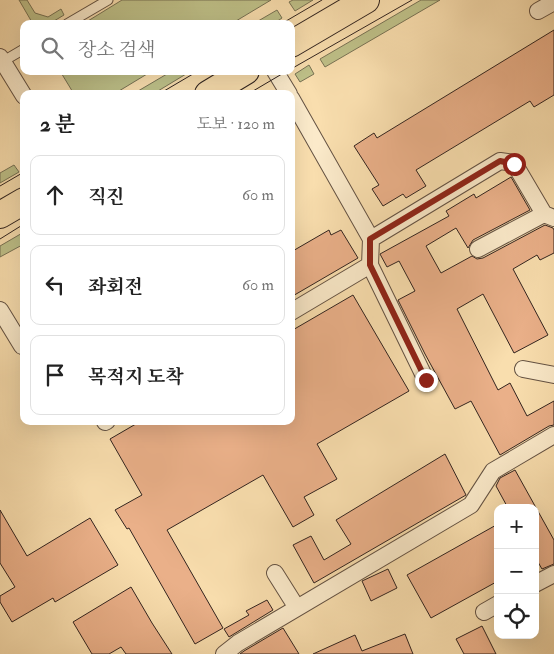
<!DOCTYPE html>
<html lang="ko">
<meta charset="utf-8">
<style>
:root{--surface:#fff;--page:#f2f2f2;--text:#222;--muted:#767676;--line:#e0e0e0}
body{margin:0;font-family:"IM FELL Double Pica","Noto Serif KR",serif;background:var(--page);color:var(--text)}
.controls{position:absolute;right:15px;bottom:15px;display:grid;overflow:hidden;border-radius:10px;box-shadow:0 5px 20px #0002}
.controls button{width:45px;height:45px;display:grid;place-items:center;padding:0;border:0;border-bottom:1px solid var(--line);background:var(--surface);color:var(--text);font:25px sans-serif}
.stop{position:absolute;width:15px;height:15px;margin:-11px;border:4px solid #8f2418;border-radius:50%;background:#fff}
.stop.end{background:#8f2418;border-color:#fff;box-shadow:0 1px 5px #0008}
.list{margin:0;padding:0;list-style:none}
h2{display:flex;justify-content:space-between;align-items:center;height:65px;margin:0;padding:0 20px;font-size:21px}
h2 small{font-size:16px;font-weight:400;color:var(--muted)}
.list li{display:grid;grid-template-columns:32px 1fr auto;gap:15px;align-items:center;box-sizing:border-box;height:80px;margin:0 10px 10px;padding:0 10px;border:1px solid var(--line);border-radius:10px}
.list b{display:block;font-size:19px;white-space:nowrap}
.list em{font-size:16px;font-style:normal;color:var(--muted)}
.icon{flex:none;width:28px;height:28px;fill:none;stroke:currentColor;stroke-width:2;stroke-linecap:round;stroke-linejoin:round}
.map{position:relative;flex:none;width:554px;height:654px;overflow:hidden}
.search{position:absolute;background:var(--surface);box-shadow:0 5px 20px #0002;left:20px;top:20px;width:275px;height:55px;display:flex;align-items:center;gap:12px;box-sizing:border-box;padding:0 18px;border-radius:10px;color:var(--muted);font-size:19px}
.panel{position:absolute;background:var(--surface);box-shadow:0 5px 20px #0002;left:20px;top:90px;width:275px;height:335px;border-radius:10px}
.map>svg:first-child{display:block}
.green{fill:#bfc189;stroke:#787254}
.building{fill:#eab089;stroke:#32241f}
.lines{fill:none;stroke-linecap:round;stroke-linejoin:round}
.service-casing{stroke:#645243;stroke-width:11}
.minor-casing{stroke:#645243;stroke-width:18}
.primary-casing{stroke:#32241f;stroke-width:28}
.service{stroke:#fbeaca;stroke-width:9}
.minor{stroke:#fbeaca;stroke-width:16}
.primary{stroke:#f9deae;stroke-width:26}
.tram{stroke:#32241f;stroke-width:1}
.route{stroke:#8f2418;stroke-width:6}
</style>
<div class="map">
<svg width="554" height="654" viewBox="0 0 554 654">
<rect width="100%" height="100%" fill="#f9deae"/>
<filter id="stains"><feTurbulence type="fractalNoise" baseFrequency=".004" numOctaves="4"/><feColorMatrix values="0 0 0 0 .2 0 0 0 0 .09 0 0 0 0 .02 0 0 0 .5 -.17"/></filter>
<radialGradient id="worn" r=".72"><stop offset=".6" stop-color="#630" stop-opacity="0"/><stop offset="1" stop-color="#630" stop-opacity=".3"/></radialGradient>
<!-- green -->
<path class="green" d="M 19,0 L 27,0 L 35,13 L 48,17 L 61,9 L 64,15 L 49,24 L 33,24 Z
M 122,0 L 271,0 L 231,24 L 83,24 Z
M 293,0 L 313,0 L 295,11 L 289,2 Z
M 421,0 L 440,0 L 325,67 L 320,59 Z
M 277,10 L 282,18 L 273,24 L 253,24 Z
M 309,65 L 314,74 L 300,82 L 295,74 Z
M 60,71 L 152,71 L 114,94 L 74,94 Z
M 172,71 L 191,71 L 153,94 L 133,94 Z
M 14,165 L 19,172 L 0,183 L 0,173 Z
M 24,232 L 24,244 L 0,257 L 0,246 Z"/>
<!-- building -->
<path class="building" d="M 554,30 L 554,95 L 534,107 L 530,101 L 416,170 L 426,186 L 406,198 L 403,194 L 383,206 L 372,189 L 379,185 L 354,146 L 374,133 L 377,138 Z
M 511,177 L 530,210 L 473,240 L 468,248 L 456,228 L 426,246 L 441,273 L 472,256 L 477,259 L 483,258 L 545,225 L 553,228 L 554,230 L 554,253 L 540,260 L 537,255 L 513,269 L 548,335 L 514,353 L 483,294 L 457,309 L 498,390 L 510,383 L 527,416 L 554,401 L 554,425 L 549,426 L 500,455 L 471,401 L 455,409 L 425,354 L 398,300 L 415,291 L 399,261 L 387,267 L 380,254 L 449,216 L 446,211 L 474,194 L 476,198 Z
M 329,230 L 331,235 L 341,230 L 358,258 L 291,297 L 291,252 Z
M 353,295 L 409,391 L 317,444 L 337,479 L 304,497 L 314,515 L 293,527 L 263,475 L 167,530 L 223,628 L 195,644 L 129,528 L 127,529 L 115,510 L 142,495 L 110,439 L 141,421 L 291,421 L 291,331 Z
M 445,454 L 466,495 L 314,583 L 293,545 L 311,536 L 324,560 L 351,544 L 336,520 Z
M 515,470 L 554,540 L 554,564 L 542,569 L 535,557 L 535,508 L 508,508 L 496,486 L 500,478 Z
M 0,510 L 27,556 L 90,518 L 118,565 L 55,602 L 53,598 L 12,622 L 0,602 L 0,596 L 15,587 L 0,563 Z
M 498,524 L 498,581 L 431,618 L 407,575 Z
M 388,569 L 397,588 L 371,601 L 362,581 Z
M 131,587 L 152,623 L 172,654 L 126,654 L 121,647 L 109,654 L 92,654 L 73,622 Z
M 267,600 L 273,610 L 229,637 L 224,629 L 249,615 L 246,611 Z
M 482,626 L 496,654 L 464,654 L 456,639 Z
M 283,628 L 299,654 L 240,654 L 244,651 Z
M 405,634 L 413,654 L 313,654 L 355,635 L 362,651 Z"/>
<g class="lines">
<defs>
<path id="service" d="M 67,24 L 108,0
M 0,63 L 24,49"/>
<path id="minor" d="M 538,11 L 554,2
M 0,57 L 24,96
M 275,71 L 289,94
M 291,98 L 371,239 L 500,161 L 514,163 L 544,214
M 478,249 L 544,214 L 554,218
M 370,265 L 426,380
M 0,310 L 22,346
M 291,312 L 370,265 L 371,239
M 523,369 L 554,375
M 105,422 L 107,421
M 275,573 L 297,608
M 535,584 L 554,574
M 484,612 L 498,604
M 224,654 L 238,643 L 471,505 L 493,471 L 554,435"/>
<path id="primary" d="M 291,44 L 366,0
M 208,94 L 246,71
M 0,215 L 24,201"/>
</defs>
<!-- service casing -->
<use href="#service" class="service-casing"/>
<!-- minor casing -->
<use href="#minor" class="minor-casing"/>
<!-- primary casing -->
<use href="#primary" class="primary-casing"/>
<!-- service -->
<use href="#service" class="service"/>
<!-- minor -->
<use href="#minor" class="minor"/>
<!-- primary -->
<use href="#primary" class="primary"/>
<!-- tram -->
<path class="tram" d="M 281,24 L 322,0
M 291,69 L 412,0
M 159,94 L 198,71
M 248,94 L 287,71
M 0,186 L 24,172
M 0,239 L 24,224"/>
</g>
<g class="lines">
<!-- route -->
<path class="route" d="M 426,380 L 370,265 L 370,239 L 500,161 L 514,164"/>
</g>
<rect width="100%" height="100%" filter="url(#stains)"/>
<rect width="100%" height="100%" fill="url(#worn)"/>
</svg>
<div class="controls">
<button>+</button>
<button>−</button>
<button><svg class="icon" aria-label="locate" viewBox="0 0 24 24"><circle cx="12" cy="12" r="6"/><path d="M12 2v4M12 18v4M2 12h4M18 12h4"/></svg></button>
</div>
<div class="stop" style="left:514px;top:164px"></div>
<div class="stop end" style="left:426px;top:380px"></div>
<div class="search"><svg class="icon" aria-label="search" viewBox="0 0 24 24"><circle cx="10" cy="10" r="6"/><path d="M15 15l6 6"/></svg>장소 검색</div>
<section class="panel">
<h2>2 분<small>도보 · 120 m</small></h2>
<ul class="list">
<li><svg class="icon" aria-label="ahead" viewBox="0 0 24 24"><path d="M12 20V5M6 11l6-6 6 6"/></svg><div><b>직진</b></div><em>60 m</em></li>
<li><svg class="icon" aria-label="left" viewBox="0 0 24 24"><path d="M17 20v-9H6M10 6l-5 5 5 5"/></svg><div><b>좌회전</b></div><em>60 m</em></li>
<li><svg class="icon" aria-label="arrive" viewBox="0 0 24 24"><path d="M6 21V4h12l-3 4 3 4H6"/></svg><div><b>목적지 도착</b></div></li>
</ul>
</section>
</div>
